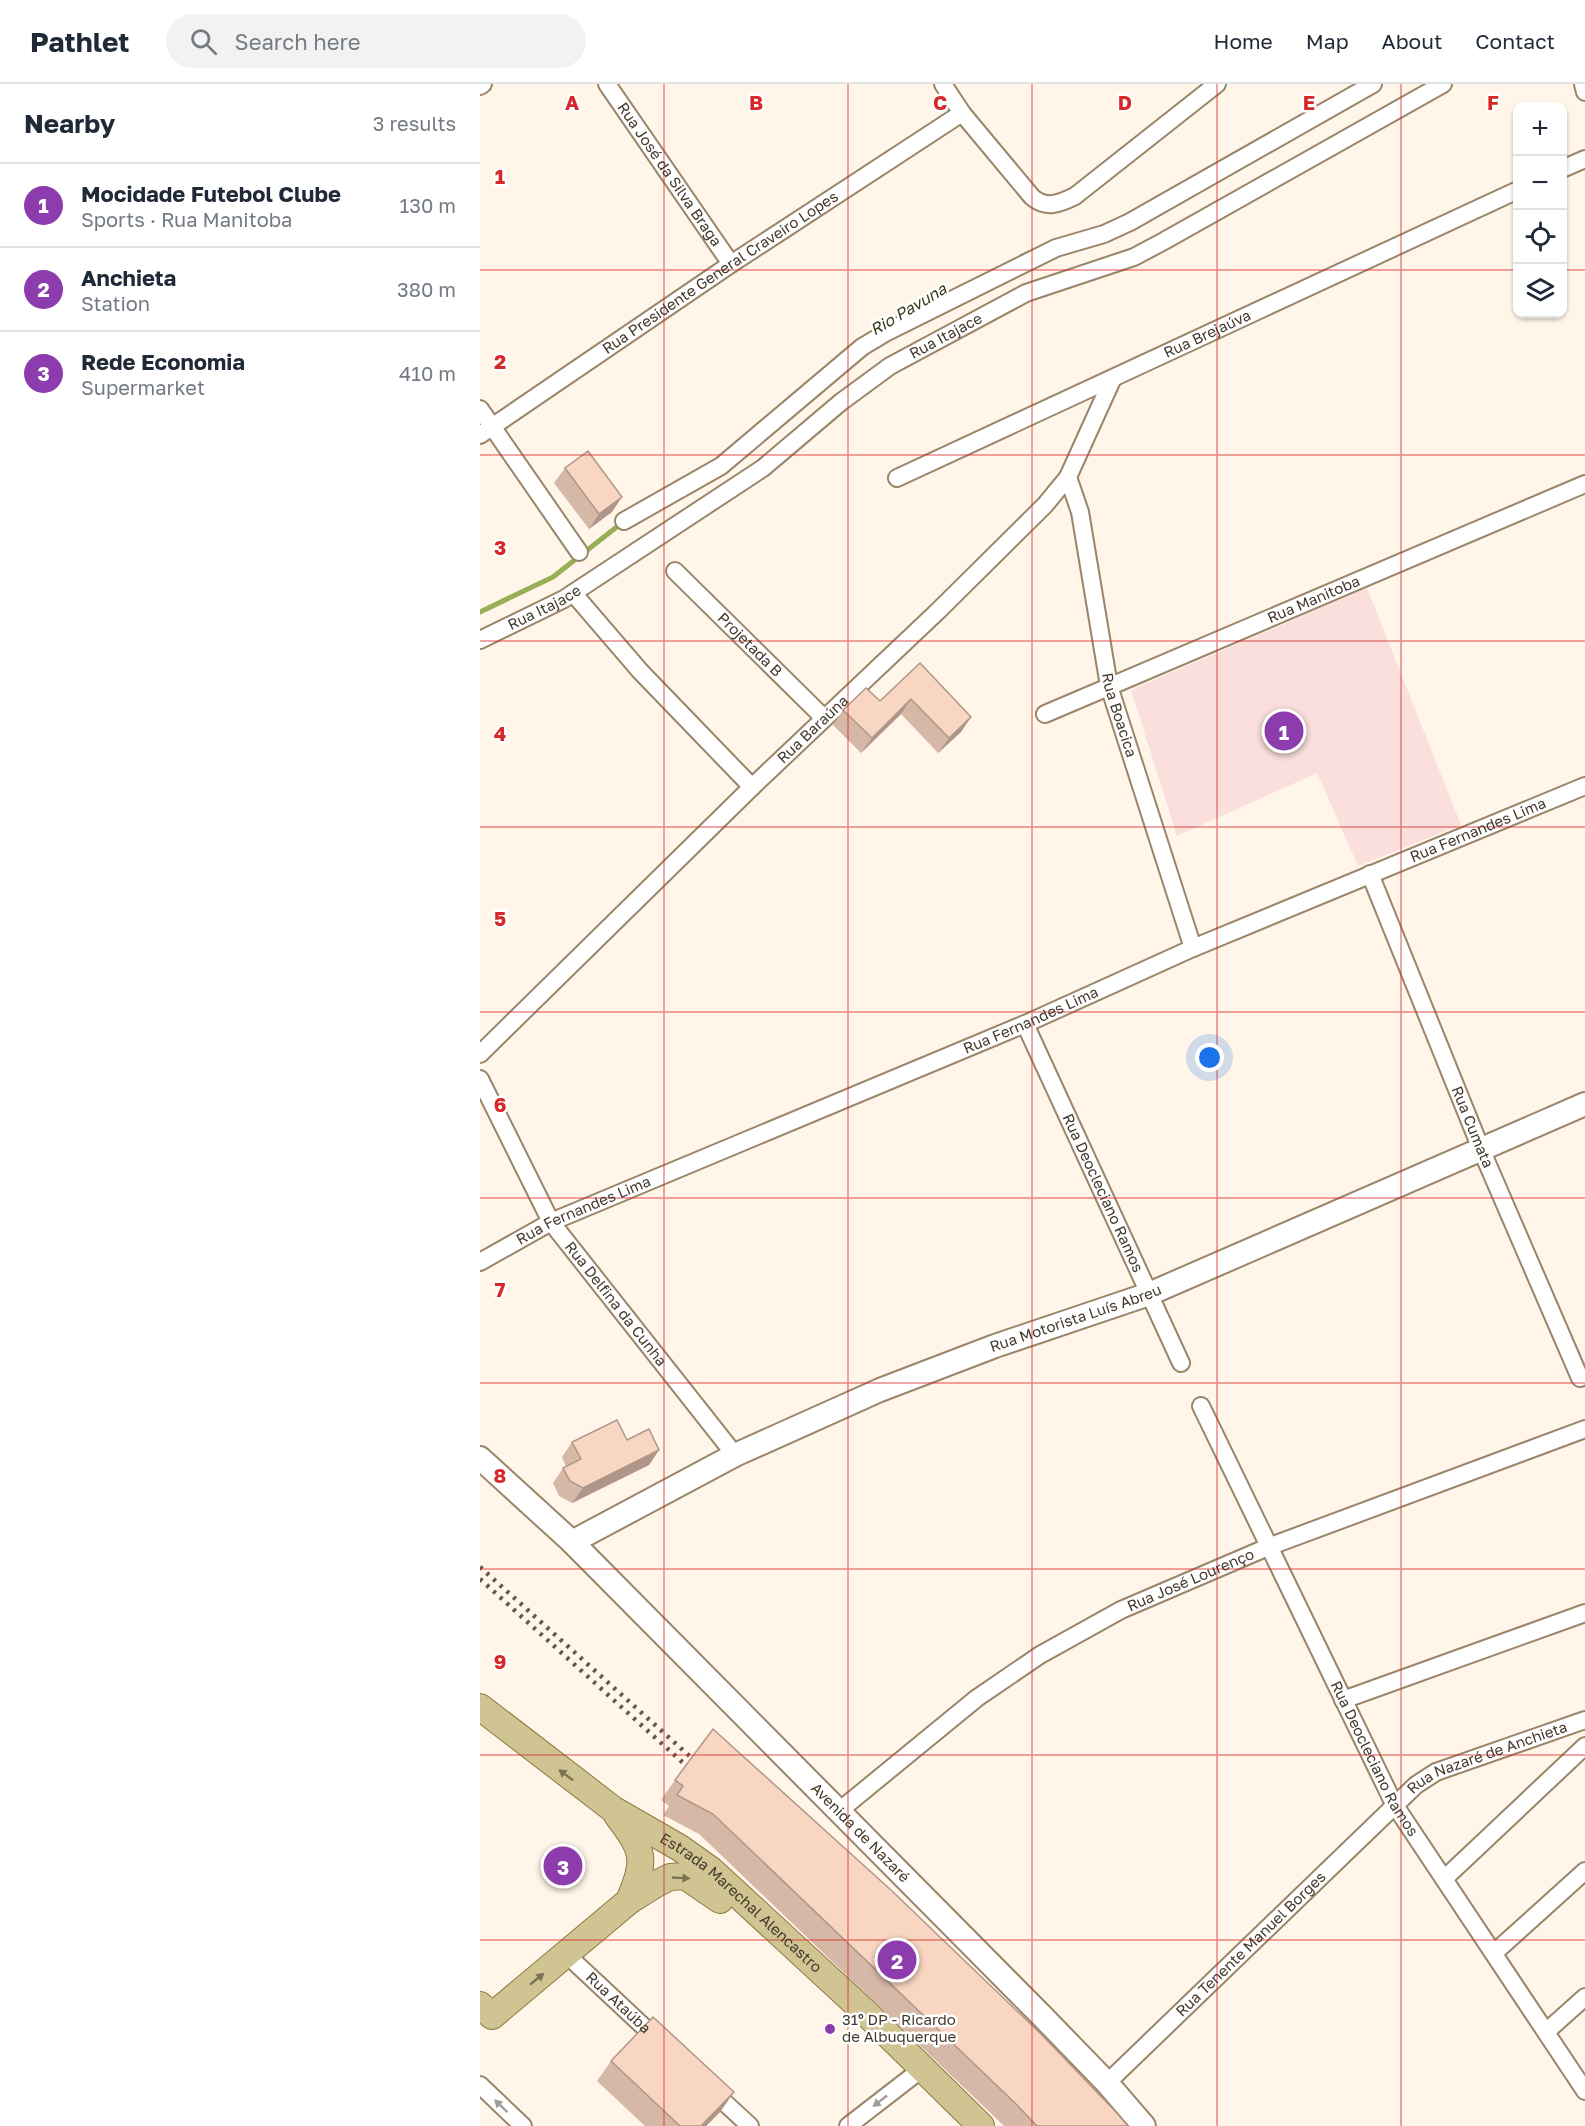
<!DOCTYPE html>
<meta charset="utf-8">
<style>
:root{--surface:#fff;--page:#f2f2f3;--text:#1f2937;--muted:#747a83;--line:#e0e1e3;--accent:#8c3cac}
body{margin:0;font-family:"Golos Text",sans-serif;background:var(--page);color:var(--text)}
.controls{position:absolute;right:18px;top:18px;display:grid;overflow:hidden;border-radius:12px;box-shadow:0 2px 4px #0004}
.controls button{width:54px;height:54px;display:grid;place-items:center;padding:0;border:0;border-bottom:2px solid var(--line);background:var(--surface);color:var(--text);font:30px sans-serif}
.you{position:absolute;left:730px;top:974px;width:21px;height:21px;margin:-15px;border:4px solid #fff;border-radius:50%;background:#1a73e8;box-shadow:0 0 0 9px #1a73e833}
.badge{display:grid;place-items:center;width:39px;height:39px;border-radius:50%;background:var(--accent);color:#fff;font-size:20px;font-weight:700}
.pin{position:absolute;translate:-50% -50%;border:3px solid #fff;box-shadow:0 2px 6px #0006}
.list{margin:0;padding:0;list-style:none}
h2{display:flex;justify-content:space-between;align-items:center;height:78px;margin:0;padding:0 24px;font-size:26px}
h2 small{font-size:20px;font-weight:400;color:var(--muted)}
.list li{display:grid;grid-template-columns:39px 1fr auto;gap:18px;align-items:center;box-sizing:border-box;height:84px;padding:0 24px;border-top:2px solid var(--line)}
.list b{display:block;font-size:22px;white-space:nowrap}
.list p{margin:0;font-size:20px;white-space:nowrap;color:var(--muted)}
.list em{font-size:20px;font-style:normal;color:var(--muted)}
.icon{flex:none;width:33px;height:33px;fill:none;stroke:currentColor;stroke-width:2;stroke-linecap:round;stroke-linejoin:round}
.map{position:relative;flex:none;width:1105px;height:2042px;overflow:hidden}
header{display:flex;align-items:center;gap:36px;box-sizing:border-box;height:84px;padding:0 30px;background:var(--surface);border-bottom:2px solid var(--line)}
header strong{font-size:28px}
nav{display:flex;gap:33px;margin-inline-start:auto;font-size:21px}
.search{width:420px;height:54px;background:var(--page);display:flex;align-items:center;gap:15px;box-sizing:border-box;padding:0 21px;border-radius:33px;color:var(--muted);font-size:22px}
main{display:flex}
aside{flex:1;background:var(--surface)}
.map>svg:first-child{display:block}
.green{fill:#fbdfdc}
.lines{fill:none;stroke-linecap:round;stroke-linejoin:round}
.stream{stroke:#98af58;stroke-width:5}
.street-casing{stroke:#9a8568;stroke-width:20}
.secondary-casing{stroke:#9a8568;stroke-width:26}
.primary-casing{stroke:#8a7b40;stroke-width:28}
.street{stroke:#fff;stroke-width:16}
.secondary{stroke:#fff;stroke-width:22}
.primary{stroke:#d0c592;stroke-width:26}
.rail{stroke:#62584c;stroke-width:4.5;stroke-dasharray:3 6;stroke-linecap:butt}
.wall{fill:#d6b8a7}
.shaded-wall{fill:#ae9688}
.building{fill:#f9d6c2;stroke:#ae9688;stroke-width:1.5}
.oneway{fill:#7b7155}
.oneway2{fill:#a19c96}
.grid{fill:none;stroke:#d62828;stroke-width:1.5;stroke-opacity:0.55}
.poi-dot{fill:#8c3cac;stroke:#fff;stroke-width:2}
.labels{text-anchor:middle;stroke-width:5;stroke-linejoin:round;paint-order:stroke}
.street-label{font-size:15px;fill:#43392d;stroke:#fff}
.poi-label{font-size:15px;fill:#43392d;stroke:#fff;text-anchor:start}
.water-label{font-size:16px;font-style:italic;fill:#333d18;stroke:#fff}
.grid-label{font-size:20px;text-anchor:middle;font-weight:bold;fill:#d62828;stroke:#fff;stroke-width:5;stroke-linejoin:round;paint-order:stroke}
</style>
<header>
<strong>Pathlet</strong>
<div class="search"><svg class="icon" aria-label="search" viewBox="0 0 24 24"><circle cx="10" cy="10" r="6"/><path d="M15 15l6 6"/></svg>Search here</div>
<nav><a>Home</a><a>Map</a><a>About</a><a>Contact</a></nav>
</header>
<main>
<aside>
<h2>Nearby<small>3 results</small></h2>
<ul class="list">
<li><span class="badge">1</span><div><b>Mocidade Futebol Clube</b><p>Sports · Rua Manitoba</p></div><em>130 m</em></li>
<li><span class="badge">2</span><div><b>Anchieta</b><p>Station</p></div><em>380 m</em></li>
<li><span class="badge">3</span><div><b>Rede Economia</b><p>Supermarket</p></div><em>410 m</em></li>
</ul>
</aside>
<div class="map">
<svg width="1105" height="2042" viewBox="0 0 1105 2042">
<rect width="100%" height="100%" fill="#fff5e9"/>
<!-- green -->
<path class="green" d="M 887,504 L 981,741 L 878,782 L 837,689 L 697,752 L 651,606 Z"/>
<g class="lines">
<!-- stream -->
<path class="stream" d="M 542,172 L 561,164
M 0,528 L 73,493 L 143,438"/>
<defs>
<g id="street">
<path id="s1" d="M 127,0 L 251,180"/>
<path d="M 463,0 L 482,29 L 552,113 C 566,125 579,120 595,112 L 737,0"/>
<path d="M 1103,0 L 1105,8"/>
<path d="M 0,2 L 3,0"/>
<path d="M 1082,85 L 1105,75"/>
<path d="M 0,325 L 99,468"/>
<path id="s2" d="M 0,351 L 251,180 L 482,29"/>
<path id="s3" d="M 588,393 L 600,428 L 629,602 L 713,864"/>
<path id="s4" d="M 417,394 L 1038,106"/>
<path d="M 144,437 L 241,382 L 382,263 L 407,248 L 576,164 L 624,150 L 650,138 L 893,0"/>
<path id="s5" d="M 195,487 L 344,634"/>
<path d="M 93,509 L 160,587 L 272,703"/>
<path id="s6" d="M 0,556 L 84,515 L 283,384 L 361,318 L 410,282 L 546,209 L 654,173 L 684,157 L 963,0"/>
<path id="s7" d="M 565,630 L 1105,400"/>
<path id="s8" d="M 890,790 L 1001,1065 L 1100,1294"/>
<path id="s9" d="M 545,940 L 701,1279"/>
<path id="s10" d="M 0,970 L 272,703 L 458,527 L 565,421 L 588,393 L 632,296"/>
<path id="s11" d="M 0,995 L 71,1138 L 255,1371"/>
<path id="s12" d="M 0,1178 L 71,1138 L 545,940 L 713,864 L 1105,702"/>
<path id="s13" d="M 721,1322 L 914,1720 L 1105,2007"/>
<path d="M 863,1616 L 1105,1529"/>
<path id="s14" d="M 359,1727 L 497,1614 L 560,1571 L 641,1526 L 788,1463 L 1105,1345"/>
<path d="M 964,1795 L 1105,1662"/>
<path d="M 1014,1869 L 1105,1787"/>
<path id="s15" d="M 87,1871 L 179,1957"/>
<path d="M 1067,1947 L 1105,1913"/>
<path id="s16" d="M 627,1999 L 936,1701 L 956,1688 L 1105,1636"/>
<path d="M 0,2001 L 43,2042"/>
<path d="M 231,2006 L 270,2042"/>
<path d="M 368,2042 L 443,1984"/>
</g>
<g id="secondary">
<path id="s17" d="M 0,1374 L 92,1458 L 562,1932 L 627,1999 L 664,2042"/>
<path id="s18" d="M 92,1458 L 255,1371 L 400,1306 L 515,1262 L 669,1210 L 1105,1020"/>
</g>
<g id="primary">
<path id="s19" d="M 0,1623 L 134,1726 L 200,1764 L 231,1786 L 386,1929 L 501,2042"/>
<path d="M 137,1731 C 164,1767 167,1774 149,1817"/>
<path d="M 0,1921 L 12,1932 L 149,1817 L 176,1800 L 190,1793 L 205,1792 L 240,1816"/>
</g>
</defs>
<!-- street casing -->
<use href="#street" class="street-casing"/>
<!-- secondary casing -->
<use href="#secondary" class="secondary-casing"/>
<!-- primary casing -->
<use href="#primary" class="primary-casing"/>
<!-- street -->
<use href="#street" class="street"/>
<!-- secondary -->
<use href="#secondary" class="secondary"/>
<!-- primary -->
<use href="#primary" class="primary"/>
<!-- rail -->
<path class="rail" d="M 0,1483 L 225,1686
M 0,1495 L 211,1686"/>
</g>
<!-- wall -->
<path class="wall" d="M 85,384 L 132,428 L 109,445 L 74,399 Z
M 440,579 L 491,633 L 481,648 L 458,669 L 421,630 L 381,669 L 353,641 L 363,626 L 400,617 Z
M 147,1356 L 179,1366 L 169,1381 L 92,1419 L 79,1412 L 73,1399 L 83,1384 L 86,1383 L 82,1373 L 92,1358 Z
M 195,1696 L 648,2042 L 524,2042 L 219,1750 L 183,1731 L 189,1722 L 181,1716 Z
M 131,1977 L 254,2008 L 240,2028 L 226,2042 L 165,2042 L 117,1997 Z"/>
<!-- shaded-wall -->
<path class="shaded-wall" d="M 142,413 L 132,428 L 109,445 L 119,430 Z
M 431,615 L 421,630 L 381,669 L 392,654 Z
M 491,633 L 481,648 L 458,669 L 469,654 Z
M 179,1366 L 169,1381 L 92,1419 L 103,1404 Z
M 254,2008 L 240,2028 L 226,2042 L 221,2042 Z"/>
<!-- building -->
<path class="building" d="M 108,367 L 142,413 L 119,430 L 85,384 Z
M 440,579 L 491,633 L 469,654 L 431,615 L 392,654 L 363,626 L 386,604 L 400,617 Z
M 137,1336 L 147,1356 L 169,1345 L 179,1366 L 103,1404 L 90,1397 L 83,1384 L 101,1375 L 92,1358 Z
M 233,1645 L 412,1807 L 561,1950 L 634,2026 L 648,2042 L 557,2042 L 534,2018 L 233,1730 L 197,1711 L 203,1702 L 195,1696 Z
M 173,1933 L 254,2008 L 221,2042 L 200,2042 L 131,1977 Z"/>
<!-- one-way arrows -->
<defs><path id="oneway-solid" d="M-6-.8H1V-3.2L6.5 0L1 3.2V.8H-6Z" transform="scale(1.5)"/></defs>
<g class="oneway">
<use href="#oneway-solid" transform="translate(86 1691) rotate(-143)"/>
<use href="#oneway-solid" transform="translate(201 1794) rotate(3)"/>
<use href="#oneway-solid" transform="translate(57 1895) rotate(-39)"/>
</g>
<g class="oneway2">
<use href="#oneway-solid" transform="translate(400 2017) rotate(142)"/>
<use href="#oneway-solid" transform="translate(21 2022) rotate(-136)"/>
</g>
<!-- grid -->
<path class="grid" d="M 184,0 L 184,2042M 368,0 L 368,2042M 552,0 L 552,2042M 737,0 L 737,2042M 921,0 L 921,2042M 0,186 L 1038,186M 1082,186 L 1105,186M 0,371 L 1105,371M 0,557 L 1105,557M 0,743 L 1105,743M 0,928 L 1105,928M 0,1114 L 1105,1114M 0,1299 L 1105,1299M 0,1485 L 1105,1485M 0,1671 L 1105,1671M 0,1856 L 1105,1856"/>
<!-- markers -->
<circle class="poi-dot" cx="350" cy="1945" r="6"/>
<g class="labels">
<!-- street labels -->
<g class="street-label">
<text dy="5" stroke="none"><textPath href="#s1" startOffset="110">Rua José da Silva Braga</textPath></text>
<text dy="5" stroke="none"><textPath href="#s2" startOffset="290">Rua Presidente General Craveiro Lopes</textPath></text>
<text dy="5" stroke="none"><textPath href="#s4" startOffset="342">Rua Brejaúva</textPath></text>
<text dy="5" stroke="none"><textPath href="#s6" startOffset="558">Rua Itajace</textPath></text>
<text dy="5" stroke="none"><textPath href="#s7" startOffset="292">Rua Manitoba</textPath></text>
<text dy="5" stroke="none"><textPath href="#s6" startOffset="72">Rua Itajace</textPath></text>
<text dy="5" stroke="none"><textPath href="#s5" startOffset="105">Projetada B</textPath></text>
<text dy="5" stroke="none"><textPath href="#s3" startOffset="244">Rua Boacica</textPath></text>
<text dy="5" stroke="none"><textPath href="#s10" startOffset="465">Rua Baraúna</textPath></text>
<text dy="5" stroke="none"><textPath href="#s12" startOffset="1088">Rua Fernandes Lima</textPath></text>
<text dy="5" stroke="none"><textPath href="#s12" startOffset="602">Rua Fernandes Lima</textPath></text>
<text dy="5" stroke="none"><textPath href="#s8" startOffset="273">Rua Cumata</textPath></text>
<text dy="5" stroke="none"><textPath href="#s9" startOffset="186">Rua Deocleciano Ramos</textPath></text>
<text dy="5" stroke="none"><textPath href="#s12" startOffset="116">Rua Fernandes Lima</textPath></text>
<text dy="5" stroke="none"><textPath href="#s11" startOffset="264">Rua Delfina da Cunha</textPath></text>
<text dy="5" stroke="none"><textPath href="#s18" startOffset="552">Rua Motorista Luís Abreu</textPath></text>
<text dy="5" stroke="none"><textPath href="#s14" startOffset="423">Rua José Lourenço</textPath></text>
<text dy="5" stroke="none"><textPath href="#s13" startOffset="393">Rua Deocleciano Ramos</textPath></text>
<text dy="5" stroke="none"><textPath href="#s16" startOffset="506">Rua Nazaré de Anchieta</textPath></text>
<text dy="5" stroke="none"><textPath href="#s17" startOffset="534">Avenida de Nazaré</textPath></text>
<text dy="5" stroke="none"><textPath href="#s19" startOffset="327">Estrada Marechal Alencastro</textPath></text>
<text dy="5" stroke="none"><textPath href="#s16" startOffset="200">Rua Tenente Manuel Borges</textPath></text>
<text dy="5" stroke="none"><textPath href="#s15" startOffset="70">Rua Ataúba</textPath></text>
</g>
<!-- poi labels -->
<g class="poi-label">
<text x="362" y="1941">31º DP - Ricardo<tspan x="362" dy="17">de Albuquerque</tspan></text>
</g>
<!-- water labels -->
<g class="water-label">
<text transform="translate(428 225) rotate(-31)" y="6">Rio Pavuna</text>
</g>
</g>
<g class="grid-label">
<text x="92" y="26">A</text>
<text x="276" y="26">B</text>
<text x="460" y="26">C</text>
<text x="645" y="26">D</text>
<text x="829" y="26">E</text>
<text x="1013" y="26">F</text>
<text x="20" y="100">1</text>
<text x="20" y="285">2</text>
<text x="20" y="471">3</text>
<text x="20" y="657">4</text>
<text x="20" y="842">5</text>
<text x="20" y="1028">6</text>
<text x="20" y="1213">7</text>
<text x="20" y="1399">8</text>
<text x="20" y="1585">9</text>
</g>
</svg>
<div class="controls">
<button>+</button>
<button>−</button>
<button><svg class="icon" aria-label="locate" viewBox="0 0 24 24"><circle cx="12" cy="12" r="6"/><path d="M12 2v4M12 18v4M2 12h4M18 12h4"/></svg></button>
<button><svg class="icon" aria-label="layers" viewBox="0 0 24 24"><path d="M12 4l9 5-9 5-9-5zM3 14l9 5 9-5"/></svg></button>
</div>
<div class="you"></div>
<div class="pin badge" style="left:804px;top:647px">1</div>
<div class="pin badge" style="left:417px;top:1876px">2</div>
<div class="pin badge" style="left:83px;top:1782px">3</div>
</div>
</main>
